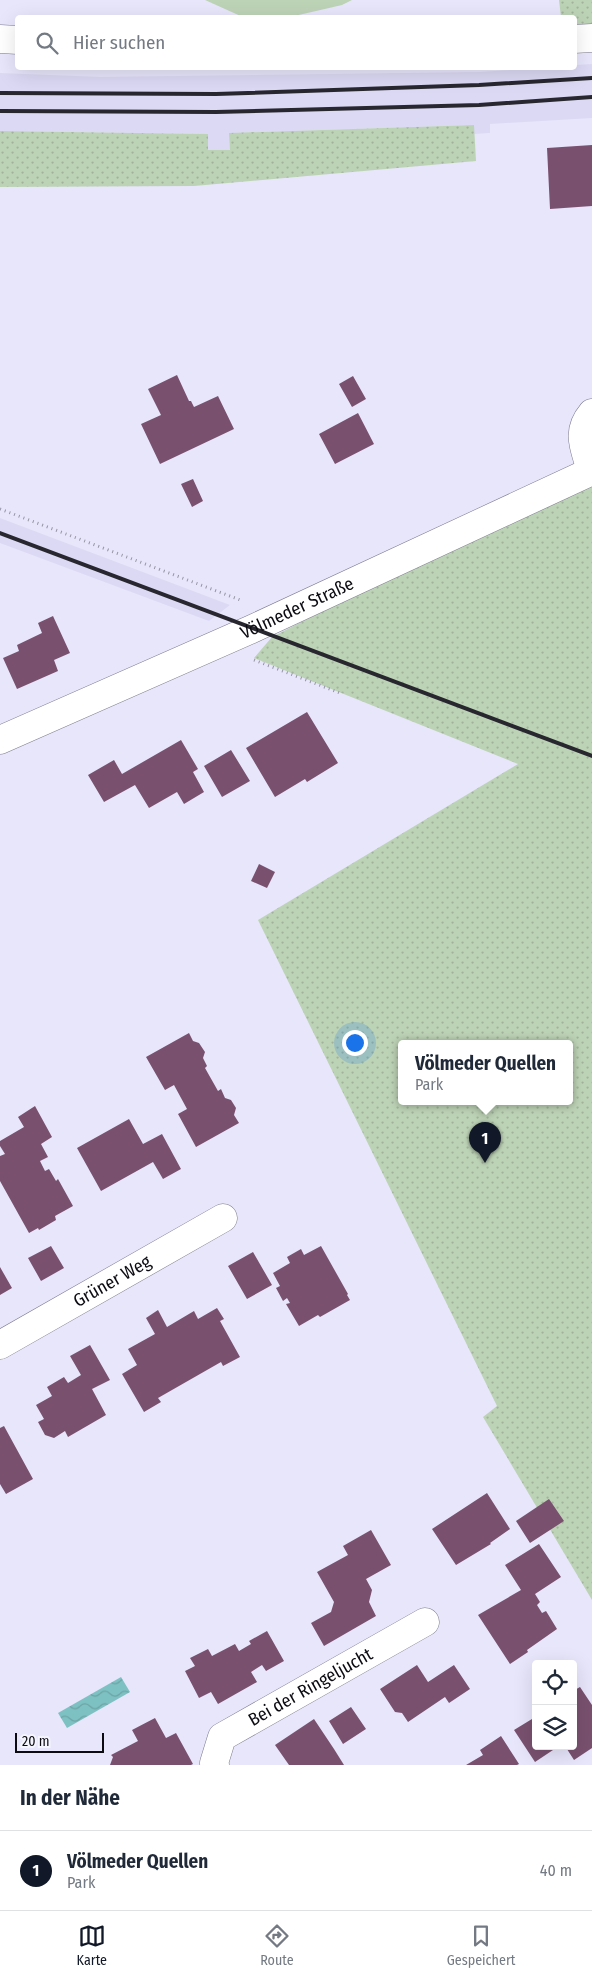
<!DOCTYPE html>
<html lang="de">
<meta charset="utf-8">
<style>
:root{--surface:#fff;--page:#f2f2f3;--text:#1f2937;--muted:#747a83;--line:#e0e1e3;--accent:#111827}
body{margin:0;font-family:"Fira Sans Condensed",sans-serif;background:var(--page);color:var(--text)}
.controls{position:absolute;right:15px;bottom:15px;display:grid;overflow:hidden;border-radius:5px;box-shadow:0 5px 20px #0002}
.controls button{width:45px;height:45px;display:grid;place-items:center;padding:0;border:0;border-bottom:1px solid var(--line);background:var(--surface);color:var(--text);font:25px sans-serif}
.scale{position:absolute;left:15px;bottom:12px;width:89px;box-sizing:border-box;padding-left:5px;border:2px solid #0c0b12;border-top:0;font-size:14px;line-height:18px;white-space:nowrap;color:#0c0b12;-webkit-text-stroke:4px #f5f5fd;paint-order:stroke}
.you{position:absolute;left:354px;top:1042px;width:18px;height:18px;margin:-12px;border:4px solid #fff;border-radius:50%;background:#1a73e8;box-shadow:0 0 0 8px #1a73e833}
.badge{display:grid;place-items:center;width:32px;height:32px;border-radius:50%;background:var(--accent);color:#fff;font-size:16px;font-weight:700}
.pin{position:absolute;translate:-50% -41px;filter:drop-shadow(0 1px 2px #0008)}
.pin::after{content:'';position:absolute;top:26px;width:18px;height:15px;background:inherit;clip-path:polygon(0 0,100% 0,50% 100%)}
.popup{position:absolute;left:398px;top:1040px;width:175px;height:65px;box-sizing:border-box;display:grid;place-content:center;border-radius:5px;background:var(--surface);filter:drop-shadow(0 1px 4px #0005);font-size:16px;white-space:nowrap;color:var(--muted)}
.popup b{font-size:19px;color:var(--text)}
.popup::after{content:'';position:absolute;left:50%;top:100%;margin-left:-10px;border:10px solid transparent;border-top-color:var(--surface)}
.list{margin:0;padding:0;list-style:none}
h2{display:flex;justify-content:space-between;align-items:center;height:65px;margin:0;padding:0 20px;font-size:21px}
h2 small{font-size:16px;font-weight:400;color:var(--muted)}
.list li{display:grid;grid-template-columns:32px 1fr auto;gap:15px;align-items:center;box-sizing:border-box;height:80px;padding:0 20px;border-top:1px solid var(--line)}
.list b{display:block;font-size:19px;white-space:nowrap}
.list p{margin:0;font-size:16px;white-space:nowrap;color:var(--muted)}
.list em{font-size:16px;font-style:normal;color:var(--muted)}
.icon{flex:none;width:28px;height:28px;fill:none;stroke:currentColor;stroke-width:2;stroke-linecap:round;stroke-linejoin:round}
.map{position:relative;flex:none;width:592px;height:1765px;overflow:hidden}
.search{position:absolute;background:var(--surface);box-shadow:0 5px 20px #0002;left:15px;right:15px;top:15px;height:55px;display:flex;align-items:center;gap:12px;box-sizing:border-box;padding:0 18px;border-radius:5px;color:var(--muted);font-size:19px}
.sheet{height:145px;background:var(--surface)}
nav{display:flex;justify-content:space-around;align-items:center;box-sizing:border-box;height:70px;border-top:1px solid var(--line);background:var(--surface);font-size:14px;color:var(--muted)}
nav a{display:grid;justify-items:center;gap:2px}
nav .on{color:var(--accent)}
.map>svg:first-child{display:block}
.built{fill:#dcd9f5}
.grass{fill:url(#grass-dots);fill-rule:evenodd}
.pitch{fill:#bdd3b6}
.water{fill:url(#water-waves)}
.building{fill:#79516f}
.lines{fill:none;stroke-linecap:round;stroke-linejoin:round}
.minor-casing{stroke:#7d7b8e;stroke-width:29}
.path{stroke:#9694a4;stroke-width:3;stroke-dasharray:1 4;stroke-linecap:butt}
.minor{stroke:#fff;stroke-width:28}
.rail{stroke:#28272f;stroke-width:4}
.labels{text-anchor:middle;stroke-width:4;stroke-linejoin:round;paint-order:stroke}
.street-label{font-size:18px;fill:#0c0b12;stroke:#f5f5fd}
</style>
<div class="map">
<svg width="592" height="1765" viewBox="0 0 592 1765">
<defs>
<pattern id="grass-dots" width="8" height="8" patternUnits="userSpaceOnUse" patternTransform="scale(1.25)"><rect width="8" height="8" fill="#bdd3b6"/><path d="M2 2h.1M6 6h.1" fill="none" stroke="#a1b49b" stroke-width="1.8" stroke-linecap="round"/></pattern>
<pattern id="water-waves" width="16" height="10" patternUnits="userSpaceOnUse" patternTransform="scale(1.25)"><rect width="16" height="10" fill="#7ec1c3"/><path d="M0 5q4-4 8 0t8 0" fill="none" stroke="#6ca4a6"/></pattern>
</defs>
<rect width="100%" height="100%" fill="#e8e6fb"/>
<!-- built -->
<path class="built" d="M 592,64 L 592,118 L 490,124 L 490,133 L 474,134 L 473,125 L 230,133 L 230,150 L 208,151 L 207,134 L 0,131 L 0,73 L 100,77 L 479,72 L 541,68 L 574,68 L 575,65 Z
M 0,518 L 230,605 L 209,621 L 0,543 Z"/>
<!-- grass -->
<path class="grass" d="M 559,0 L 592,0 L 592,26 L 575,28 L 574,18 L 561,17 Z
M 474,125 L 476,161 L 194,186 L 0,187 L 0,131 L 208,134 L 208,150 L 230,150 L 229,133 Z
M 592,473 L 592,1600 L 483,1417 L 497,1406 L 258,920 L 518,764 L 254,658 L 272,637 ZM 401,1044 L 569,1044 L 569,1102 L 401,1102 Z"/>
<!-- pitch -->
<path class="pitch" d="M 205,0 L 352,0 L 342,5 L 290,17 L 245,18 Z"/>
<!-- water -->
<path class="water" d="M 121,1677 L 130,1692 L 67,1728 L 58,1713 Z"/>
<!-- building -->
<path class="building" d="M 592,145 L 592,206 L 550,209 L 547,148 Z
M 177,375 L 189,401 L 191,401 L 194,407 L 218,396 L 234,429 L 160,464 L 141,424 L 161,415 L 148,389 Z
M 353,376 L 366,399 L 352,407 L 339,384 Z
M 358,413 L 374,444 L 335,464 L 319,434 Z
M 193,479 L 203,501 L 192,507 L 181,484 Z
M 53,616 L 70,653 L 54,660 L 58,671 L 17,689 L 3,658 L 19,651 L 17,645 L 42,633 L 38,623 Z
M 307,712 L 338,763 L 307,782 L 305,779 L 275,797 L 246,748 Z
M 181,740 L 198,769 L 193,772 L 204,792 L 184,804 L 177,792 L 149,808 L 135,785 L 104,802 L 88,775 L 114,760 L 122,774 Z
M 231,750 L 250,781 L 222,797 L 204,766 Z
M 259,864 L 275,872 L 267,888 L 251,881 Z
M 189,1033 L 193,1041 L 199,1043 L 205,1052 L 203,1058 L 207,1066 L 205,1068 L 218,1091 L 221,1089 L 225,1098 L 231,1100 L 236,1108 L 234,1115 L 239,1123 L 196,1147 L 178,1114 L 187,1109 L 174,1085 L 165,1090 L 146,1057 Z
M 35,1106 L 52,1137 L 41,1144 L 48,1157 L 40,1161 L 45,1171 L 49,1169 L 56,1181 L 58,1179 L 73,1206 L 55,1216 L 56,1220 L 39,1230 L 38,1228 L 29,1233 L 0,1181 L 0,1156 L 5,1154 L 0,1146 L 0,1141 L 24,1127 L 18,1117 Z
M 129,1119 L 143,1144 L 162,1134 L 181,1169 L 163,1179 L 153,1162 L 101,1191 L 77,1148 Z
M 51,1246 L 64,1268 L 41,1281 L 28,1258 Z
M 321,1246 L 348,1294 L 347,1295 L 350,1300 L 320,1317 L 318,1315 L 299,1326 L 286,1304 L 290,1303 L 287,1298 L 283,1301 L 276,1288 L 280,1286 L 273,1273 L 290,1263 L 287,1257 L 301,1249 L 304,1255 Z
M 253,1252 L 272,1285 L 247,1299 L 228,1266 Z
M 0,1267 L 12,1288 L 0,1295 Z
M 217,1308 L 224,1319 L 220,1321 L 240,1357 L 223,1366 L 221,1362 L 158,1398 L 161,1402 L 144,1412 L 122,1374 L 137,1365 L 128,1349 L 155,1334 L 146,1318 L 158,1310 L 167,1327 L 194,1311 L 198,1319 Z
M 90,1345 L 110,1380 L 92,1389 L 106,1415 L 68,1437 L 65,1431 L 54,1438 L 45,1435 L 38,1422 L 44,1419 L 36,1405 L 52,1396 L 47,1387 L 64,1377 L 68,1383 L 81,1375 L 70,1356 Z
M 4,1426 L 33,1479 L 6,1494 L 0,1484 L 0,1428 Z
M 487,1493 L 510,1529 L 490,1543 L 491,1544 L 456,1565 L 432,1529 Z
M 549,1499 L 564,1521 L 530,1543 L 516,1521 Z
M 371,1530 L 391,1565 L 366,1579 L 372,1590 L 369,1602 L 376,1616 L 324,1646 L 311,1623 L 331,1612 L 334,1602 L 317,1572 L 348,1555 L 343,1546 Z
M 539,1544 L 561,1577 L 535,1594 L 540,1602 L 537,1605 L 542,1613 L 546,1611 L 557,1629 L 527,1650 L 528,1652 L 510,1664 L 478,1615 L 521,1590 L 505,1565 Z
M 267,1631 L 284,1661 L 266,1671 L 262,1665 L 251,1672 L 257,1682 L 218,1704 L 211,1692 L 199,1698 L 185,1671 L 195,1666 L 190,1658 L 208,1649 L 212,1656 L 235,1644 L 239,1651 L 251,1644 L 249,1641 Z
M 417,1665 L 428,1682 L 454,1665 L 470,1689 L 449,1703 L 445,1697 L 408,1722 L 402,1713 L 395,1712 L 380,1689 Z
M 580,1687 L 592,1705 L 592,1748 L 574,1760 L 565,1746 L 573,1746 L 573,1691 Z
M 351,1707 L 366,1729 L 343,1744 L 329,1721 Z
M 155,1718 L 166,1738 L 176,1733 L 193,1764 L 191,1765 L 110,1765 L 113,1757 L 111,1755 L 138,1741 L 132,1730 Z
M 314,1719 L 334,1749 L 344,1765 L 289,1765 L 275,1745 Z
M 532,1719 L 534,1721 L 536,1720 L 536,1746 L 550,1746 L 553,1750 L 535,1762 L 514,1730 Z
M 501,1736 L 519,1764 L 517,1765 L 466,1765 L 483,1755 L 480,1750 Z"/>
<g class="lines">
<defs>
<g id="minor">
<path d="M 0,39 L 18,40"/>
<path d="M 574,39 L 592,38"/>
<path d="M 591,471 C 585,448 575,433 592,413"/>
<path id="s1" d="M 0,740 L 252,629 L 592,471"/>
<path id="s2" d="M 0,1345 L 223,1218"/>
<path id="s3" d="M 215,1765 L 214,1763 L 222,1737 L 425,1622"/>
</g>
</defs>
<!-- minor casing -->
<use href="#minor" class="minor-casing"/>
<!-- path -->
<path class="path" d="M 0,509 L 243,601
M 254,660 L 340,693"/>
<!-- minor -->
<use href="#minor" class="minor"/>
<!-- rail -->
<path class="rail" d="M 0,93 L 216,94 L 479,85 L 592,78
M 0,111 L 216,112 L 479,105 L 592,97
M 0,533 L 592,756"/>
</g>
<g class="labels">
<!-- street labels -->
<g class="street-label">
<text dy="6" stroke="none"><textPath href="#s1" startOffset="325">Völmeder Straße</textPath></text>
<text dy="6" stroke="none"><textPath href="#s2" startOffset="129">Grüner Weg</textPath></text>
<text dy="6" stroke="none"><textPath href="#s3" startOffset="131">Bei der Ringeljucht</textPath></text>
</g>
</g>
</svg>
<div class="controls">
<button><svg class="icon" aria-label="locate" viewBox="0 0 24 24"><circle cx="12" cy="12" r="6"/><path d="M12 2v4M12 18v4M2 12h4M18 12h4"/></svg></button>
<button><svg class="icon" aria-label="layers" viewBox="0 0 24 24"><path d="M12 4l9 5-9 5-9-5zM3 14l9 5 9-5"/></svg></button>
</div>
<div class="scale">20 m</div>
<div class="you"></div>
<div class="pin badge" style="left:485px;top:1163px">1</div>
<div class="popup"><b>Völmeder Quellen</b>Park</div>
<div class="search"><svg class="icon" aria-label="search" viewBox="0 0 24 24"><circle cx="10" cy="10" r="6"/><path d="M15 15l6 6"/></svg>Hier suchen</div>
</div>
<section class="sheet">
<h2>In der Nähe<small></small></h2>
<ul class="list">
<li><span class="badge">1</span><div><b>Völmeder Quellen</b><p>Park</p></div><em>40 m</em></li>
</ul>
</section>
<nav>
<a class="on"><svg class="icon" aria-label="map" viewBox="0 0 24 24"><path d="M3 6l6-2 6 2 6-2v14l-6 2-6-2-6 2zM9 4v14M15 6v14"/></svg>Karte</a>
<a><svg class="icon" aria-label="directions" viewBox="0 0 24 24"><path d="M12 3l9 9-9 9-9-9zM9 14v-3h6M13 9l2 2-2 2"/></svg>Route</a>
<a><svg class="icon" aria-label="saved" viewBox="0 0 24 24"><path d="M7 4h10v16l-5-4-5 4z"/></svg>Gespeichert</a>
</nav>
